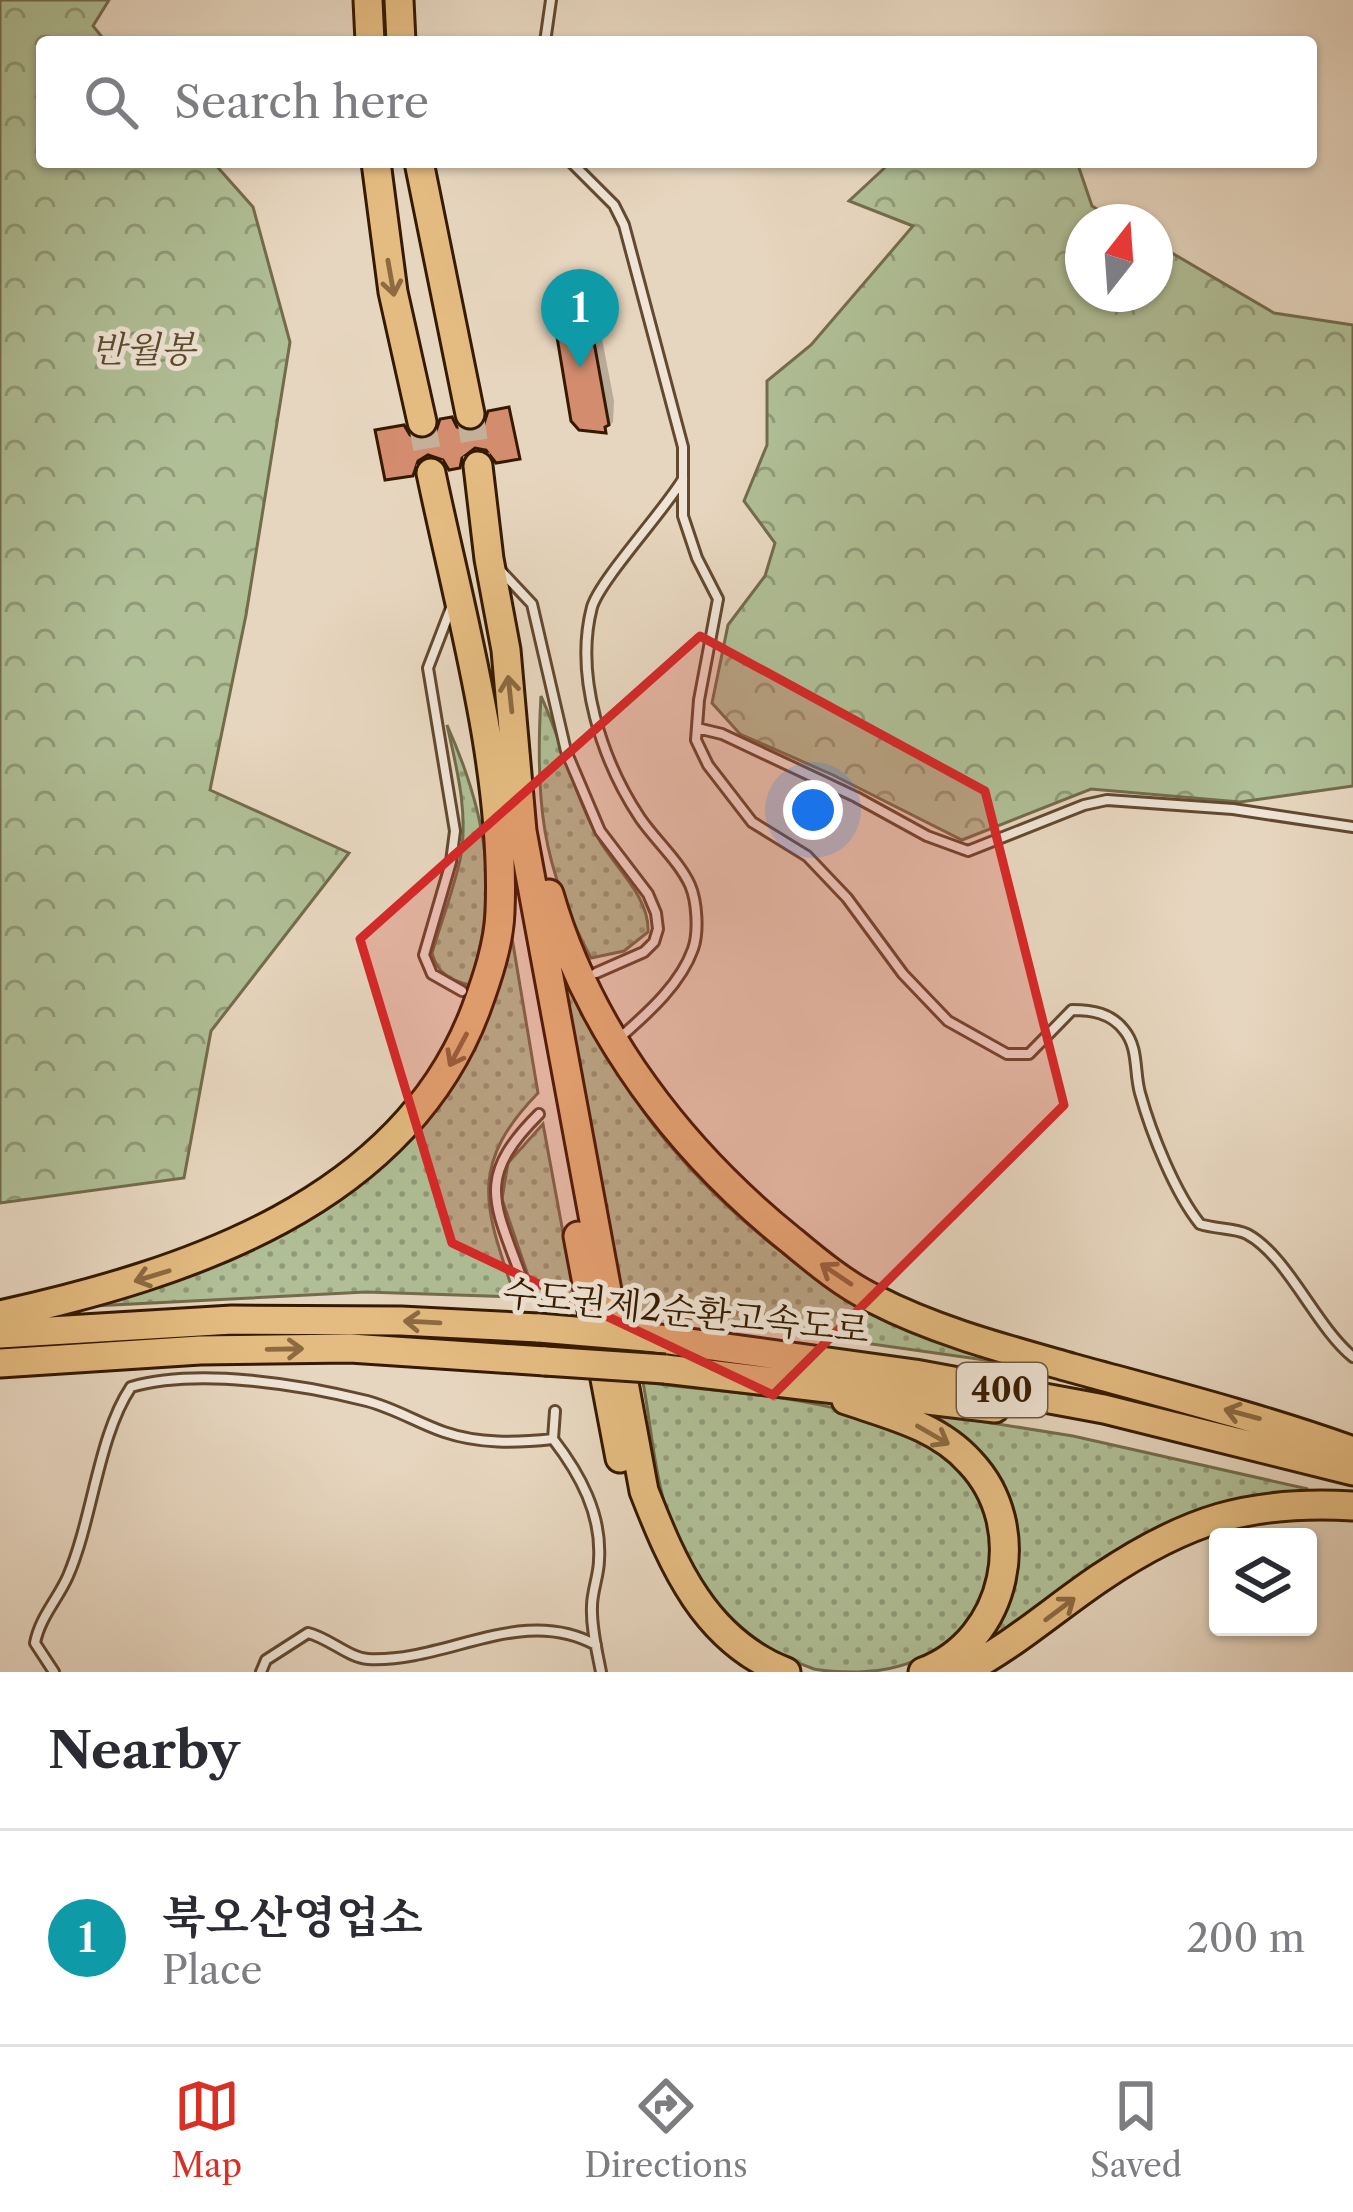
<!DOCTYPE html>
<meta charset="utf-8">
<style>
:root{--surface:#fff;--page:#f7f7f7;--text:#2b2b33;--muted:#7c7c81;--line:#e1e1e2;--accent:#d93025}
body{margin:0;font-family:"Libre Caslon Text","Noto Serif KR",serif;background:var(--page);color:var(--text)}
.controls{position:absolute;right:36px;bottom:36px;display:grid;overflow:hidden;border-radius:12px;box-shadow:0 3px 9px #0004}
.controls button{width:108px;height:108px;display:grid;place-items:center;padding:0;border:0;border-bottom:3px solid var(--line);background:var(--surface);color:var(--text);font:60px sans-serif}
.compass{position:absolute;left:1065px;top:204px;width:108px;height:108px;border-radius:50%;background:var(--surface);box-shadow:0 3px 9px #0004;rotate:17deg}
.you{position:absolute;left:813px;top:810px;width:42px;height:42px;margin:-30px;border:9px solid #fff;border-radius:50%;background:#1a73e8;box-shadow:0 0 0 18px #1a73e833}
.badge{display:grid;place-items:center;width:78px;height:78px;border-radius:50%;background:var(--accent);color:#fff;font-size:39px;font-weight:700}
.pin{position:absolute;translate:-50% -99px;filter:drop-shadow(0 3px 6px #0008)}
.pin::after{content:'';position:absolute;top:63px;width:42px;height:36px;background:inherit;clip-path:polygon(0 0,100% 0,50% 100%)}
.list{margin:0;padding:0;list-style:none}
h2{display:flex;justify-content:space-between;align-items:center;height:156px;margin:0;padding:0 48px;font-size:51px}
h2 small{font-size:39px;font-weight:400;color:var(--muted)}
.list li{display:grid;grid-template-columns:78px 1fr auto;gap:36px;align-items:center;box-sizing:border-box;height:216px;padding:0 48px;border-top:3px solid var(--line)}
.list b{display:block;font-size:45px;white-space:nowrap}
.list p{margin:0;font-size:39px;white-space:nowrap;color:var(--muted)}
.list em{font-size:39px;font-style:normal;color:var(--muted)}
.icon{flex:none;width:66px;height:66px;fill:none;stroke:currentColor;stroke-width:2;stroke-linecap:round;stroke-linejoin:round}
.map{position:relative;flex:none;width:1353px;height:1672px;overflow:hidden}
.search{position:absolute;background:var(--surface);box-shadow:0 3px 9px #0004;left:36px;right:36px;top:36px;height:132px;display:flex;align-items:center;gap:30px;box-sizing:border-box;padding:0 42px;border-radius:12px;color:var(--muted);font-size:45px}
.sheet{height:372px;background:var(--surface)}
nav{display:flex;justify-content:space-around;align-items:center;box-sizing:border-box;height:168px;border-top:3px solid var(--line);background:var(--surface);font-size:33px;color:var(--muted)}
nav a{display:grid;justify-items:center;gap:6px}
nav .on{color:var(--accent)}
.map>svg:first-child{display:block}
.grass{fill:url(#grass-dots);stroke:#736c4b;stroke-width:3}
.forest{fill:url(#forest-crowns);stroke:#736c4b;stroke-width:3}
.shadow{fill:#0003}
.building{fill:#d48c6e;stroke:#361a00;stroke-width:3}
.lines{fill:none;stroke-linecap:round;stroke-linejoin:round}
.highway-tunnel{stroke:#c4b099;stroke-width:27;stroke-dasharray:27 14;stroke-linecap:butt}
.lane-casing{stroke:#624930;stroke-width:14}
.highway-casing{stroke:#361a00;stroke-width:33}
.lane{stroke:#efe4d5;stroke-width:8}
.highway{stroke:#e4bb80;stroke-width:27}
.highway-bridge-casing{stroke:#361a00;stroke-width:33;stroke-linecap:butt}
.highway-bridge{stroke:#e4bb80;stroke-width:27}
.oneway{stroke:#8d6a40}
.marked{fill:#d62828;fill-opacity:0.2;stroke:#d62828;stroke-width:9;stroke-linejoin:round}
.labels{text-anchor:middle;stroke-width:10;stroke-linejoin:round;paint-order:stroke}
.shield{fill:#efe4d5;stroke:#6e5740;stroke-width:3}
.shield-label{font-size:33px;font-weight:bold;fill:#361a00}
.park-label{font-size:36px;font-style:italic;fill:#5b4c2d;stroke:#efe4d5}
.street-label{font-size:36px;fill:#361a00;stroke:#efe4d5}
</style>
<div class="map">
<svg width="1353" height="1672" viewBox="0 0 1353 1672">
<defs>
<pattern id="grass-dots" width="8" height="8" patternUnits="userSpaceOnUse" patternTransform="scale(3)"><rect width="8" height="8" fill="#b0bf96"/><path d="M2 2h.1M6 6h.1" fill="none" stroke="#909a78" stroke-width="1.8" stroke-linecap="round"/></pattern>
<pattern id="forest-crowns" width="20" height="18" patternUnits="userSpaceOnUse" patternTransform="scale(3)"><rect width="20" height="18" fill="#b0bf96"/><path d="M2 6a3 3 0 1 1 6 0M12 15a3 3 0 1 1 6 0" fill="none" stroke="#909a78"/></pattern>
</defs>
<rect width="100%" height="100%" fill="#e7d6bf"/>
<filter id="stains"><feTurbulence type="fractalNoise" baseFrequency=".00167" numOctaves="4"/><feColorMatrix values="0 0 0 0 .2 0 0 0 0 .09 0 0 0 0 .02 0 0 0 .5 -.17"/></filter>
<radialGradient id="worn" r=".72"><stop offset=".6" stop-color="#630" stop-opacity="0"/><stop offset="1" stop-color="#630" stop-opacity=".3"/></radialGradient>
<!-- grass -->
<path class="grass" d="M 541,696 C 563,744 574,796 601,843 C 618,870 650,899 648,932 L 624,951 L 591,958 C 541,867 535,798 541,696 Z
M 447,725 C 487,815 500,890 470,985 C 451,981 437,973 432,953 C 441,923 453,891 460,860 C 469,815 457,769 447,725 Z
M 509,920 L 538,1093 C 466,1167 486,1209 515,1297 L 366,1292 L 93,1306 L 159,1286 L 246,1249 L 428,1110 Z
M 559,958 C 591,1020 621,1087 666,1141 C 729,1216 807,1279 895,1323 C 928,1339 964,1349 999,1362 L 624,1309 Z
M 543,1124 L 576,1303 L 536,1299 L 502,1199 L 508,1163 Z
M 643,1382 C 745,1396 863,1395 949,1457 C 967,1471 975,1489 983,1510 C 1020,1599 947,1670 859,1672 C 845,1672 828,1672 814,1669 C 750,1647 700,1596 675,1534 C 655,1487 652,1431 643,1382 Z
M 917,1411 L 1073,1436 L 1308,1489 L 1215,1506 L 956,1663 L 984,1635 L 1011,1517 Z"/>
<!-- forest -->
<path class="forest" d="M 0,0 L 109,0 L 93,26 L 106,42 L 42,42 L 42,162 L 213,162 L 253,207 L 290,342 L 246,615 L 210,790 L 349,853 L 211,1031 L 184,1178 L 0,1203 Z
M 891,162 L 1077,162 L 1092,206 L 1119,222 L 1083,222 L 1083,294 L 1155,294 L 1155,243 L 1274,313 L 1353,325 L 1353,786 L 1240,802 L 1091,789 L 962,840 L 833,775 L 740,734 L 712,703 L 728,625 L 765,576 L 775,543 L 744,501 L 767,445 L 767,381 L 811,345 L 913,226 L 849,201 Z"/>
<!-- shadow -->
<path class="shadow" d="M 597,313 L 614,401 L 613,422 L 605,430 L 558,326 L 567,317 Z"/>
<!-- building -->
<path class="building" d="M 590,320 L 609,425 L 605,427 L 606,433 L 579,430 L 571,421 L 555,325 Z
M 509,407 L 520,459 L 496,463 L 486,450 L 475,448 L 462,458 L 460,468 L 449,470 L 443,460 L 428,455 L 418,461 L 413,476 L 385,480 L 375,430 L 404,425 L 410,435 L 425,440 L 435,434 L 440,419 L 452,417 L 457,427 L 472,432 L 483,427 L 488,411 Z"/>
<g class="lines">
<!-- highway-tunnel -->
<path class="highway-tunnel" d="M 470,414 L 478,466
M 422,422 L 431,473"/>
<defs>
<path id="lane" d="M 545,42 L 551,0
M 571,162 L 614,205 L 624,225 L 683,447 L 683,516 L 697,558 L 718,599 L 699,700 L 696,740 L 708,765 L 752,822 L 807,856 L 847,898 L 903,974 L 948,1021 L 1007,1054 L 1029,1054 L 1072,1010 C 1092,1010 1111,1013 1124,1030 C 1139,1048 1134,1072 1140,1093 C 1151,1133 1175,1193 1200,1224 C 1214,1229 1235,1228 1247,1234 C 1288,1256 1315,1326 1353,1357
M 502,572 L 532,604 L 566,751 L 600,831 L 648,894 L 656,913 L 658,929 L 654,942 L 644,952 L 596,973
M 451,608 L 428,668 L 455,831 L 451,862 L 424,955 L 432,974 L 462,991
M 697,728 L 722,734 L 856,797 L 927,836 L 968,851 L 1084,805 L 1107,800 L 1233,809 L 1353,827
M 624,1034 C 650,1011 681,983 693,949 C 699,932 697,901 690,885 C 679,861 655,840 640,818 C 602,761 574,676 592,607 C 600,580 664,511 683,479
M 522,1279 C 494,1202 475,1178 539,1114
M 555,1411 L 553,1439 C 580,1474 602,1514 599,1560 C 599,1575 592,1591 592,1606 C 591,1628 597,1651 601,1672
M 54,1672 L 35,1643 C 40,1617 58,1599 68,1576 C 93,1518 98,1436 131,1387 C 198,1368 299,1384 367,1401 C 394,1408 418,1423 444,1432 C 479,1444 516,1443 553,1439
M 261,1672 L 266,1660 L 308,1633 C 329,1638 349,1658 368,1659 C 447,1663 521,1604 596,1645"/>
<path id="highway" d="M 368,0 L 370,42
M 399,0 L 401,42
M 376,162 L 393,292 L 422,422
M 419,162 L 470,414
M 478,466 L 489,559 L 506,650 L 522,831 L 644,1491 C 673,1565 705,1641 786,1672
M 549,894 C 589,1033 681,1152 792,1241 C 817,1262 845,1285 874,1299 C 936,1331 1005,1349 1072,1368 C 1167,1394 1261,1418 1353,1451
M 578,1236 L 620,1458
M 0,1315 C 185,1274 403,1204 476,1009 C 487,979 499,944 500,912 C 506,770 460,612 431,473
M 0,1334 L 232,1320 L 401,1321 L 539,1328
M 646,1337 L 915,1374 L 1104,1409 L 1353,1471
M 0,1363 L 200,1350 L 350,1348 L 545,1361
M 665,1369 L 995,1408
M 846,1400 C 890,1415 938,1426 970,1462 C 1031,1526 1008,1640 923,1672
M 962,1672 C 1012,1647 1054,1609 1100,1578 C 1186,1520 1249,1500 1353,1506"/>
</defs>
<!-- lane casing -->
<use href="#lane" class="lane-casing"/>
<!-- highway casing -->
<use href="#highway" class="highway-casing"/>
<!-- lane -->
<use href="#lane" class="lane"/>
<!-- highway -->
<use href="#highway" class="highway"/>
<defs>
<path id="highway-bridge" d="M 539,1328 L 646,1337
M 545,1361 L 665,1369"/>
</defs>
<!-- highway-bridge casing -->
<use href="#highway-bridge" class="highway-bridge-casing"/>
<!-- highway-bridge -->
<use href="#highway-bridge" class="highway-bridge"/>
</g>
<!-- one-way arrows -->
<defs><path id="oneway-shaft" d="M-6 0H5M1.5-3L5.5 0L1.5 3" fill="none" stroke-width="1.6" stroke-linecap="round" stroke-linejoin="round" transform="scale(3)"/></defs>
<g class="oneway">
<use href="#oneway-shaft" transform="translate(391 278) rotate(80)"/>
<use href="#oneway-shaft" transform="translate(510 694) rotate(-96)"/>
<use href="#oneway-shaft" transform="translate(458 1050) rotate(118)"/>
<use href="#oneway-shaft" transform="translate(836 1274) rotate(-146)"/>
<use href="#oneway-shaft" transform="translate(152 1276) rotate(163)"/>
<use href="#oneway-shaft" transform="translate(422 1322) rotate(-177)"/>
<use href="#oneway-shaft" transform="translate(285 1349) rotate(-1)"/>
<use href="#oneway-shaft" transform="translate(1242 1414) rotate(-165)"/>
<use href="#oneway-shaft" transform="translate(933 1435) rotate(30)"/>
<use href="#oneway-shaft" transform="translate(1060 1609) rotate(-37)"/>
</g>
<!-- marked area -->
<path class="marked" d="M 700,636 L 985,791 L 1064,1105 L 773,1395 L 452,1243 L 360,939 Z"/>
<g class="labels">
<!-- shield labels -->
<rect class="shield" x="957" y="1363" width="90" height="54" rx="9"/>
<g class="shield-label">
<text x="1002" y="1402">400</text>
</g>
<!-- park labels -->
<g class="park-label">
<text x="143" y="362">반월봉</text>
</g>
<!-- street labels -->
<g class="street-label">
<text transform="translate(686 1311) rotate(6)" y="13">수도권제2순환고속도로</text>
</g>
</g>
<rect width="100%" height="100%" filter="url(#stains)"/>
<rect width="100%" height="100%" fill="url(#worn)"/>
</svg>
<div class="controls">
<button><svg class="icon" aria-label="layers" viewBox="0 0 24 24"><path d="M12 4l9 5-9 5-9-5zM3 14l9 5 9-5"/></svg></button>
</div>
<svg class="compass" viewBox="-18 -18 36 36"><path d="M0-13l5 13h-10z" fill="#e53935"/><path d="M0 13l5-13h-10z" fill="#7c7c81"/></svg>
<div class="you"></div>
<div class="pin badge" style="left:580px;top:368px;background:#0f9aa8">1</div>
<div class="search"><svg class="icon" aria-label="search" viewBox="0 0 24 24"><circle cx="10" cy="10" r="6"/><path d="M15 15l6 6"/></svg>Search here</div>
</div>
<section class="sheet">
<h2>Nearby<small></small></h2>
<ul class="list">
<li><span class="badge" style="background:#0f9aa8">1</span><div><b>북오산영업소</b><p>Place</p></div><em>200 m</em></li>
</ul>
</section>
<nav>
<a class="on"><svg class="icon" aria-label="map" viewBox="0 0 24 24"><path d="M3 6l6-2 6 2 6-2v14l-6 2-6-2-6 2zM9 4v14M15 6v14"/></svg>Map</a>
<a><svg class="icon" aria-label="directions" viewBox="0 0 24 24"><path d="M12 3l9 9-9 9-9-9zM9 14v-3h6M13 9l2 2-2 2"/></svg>Directions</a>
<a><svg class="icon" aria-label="saved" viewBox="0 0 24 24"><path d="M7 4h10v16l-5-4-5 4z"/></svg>Saved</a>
</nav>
